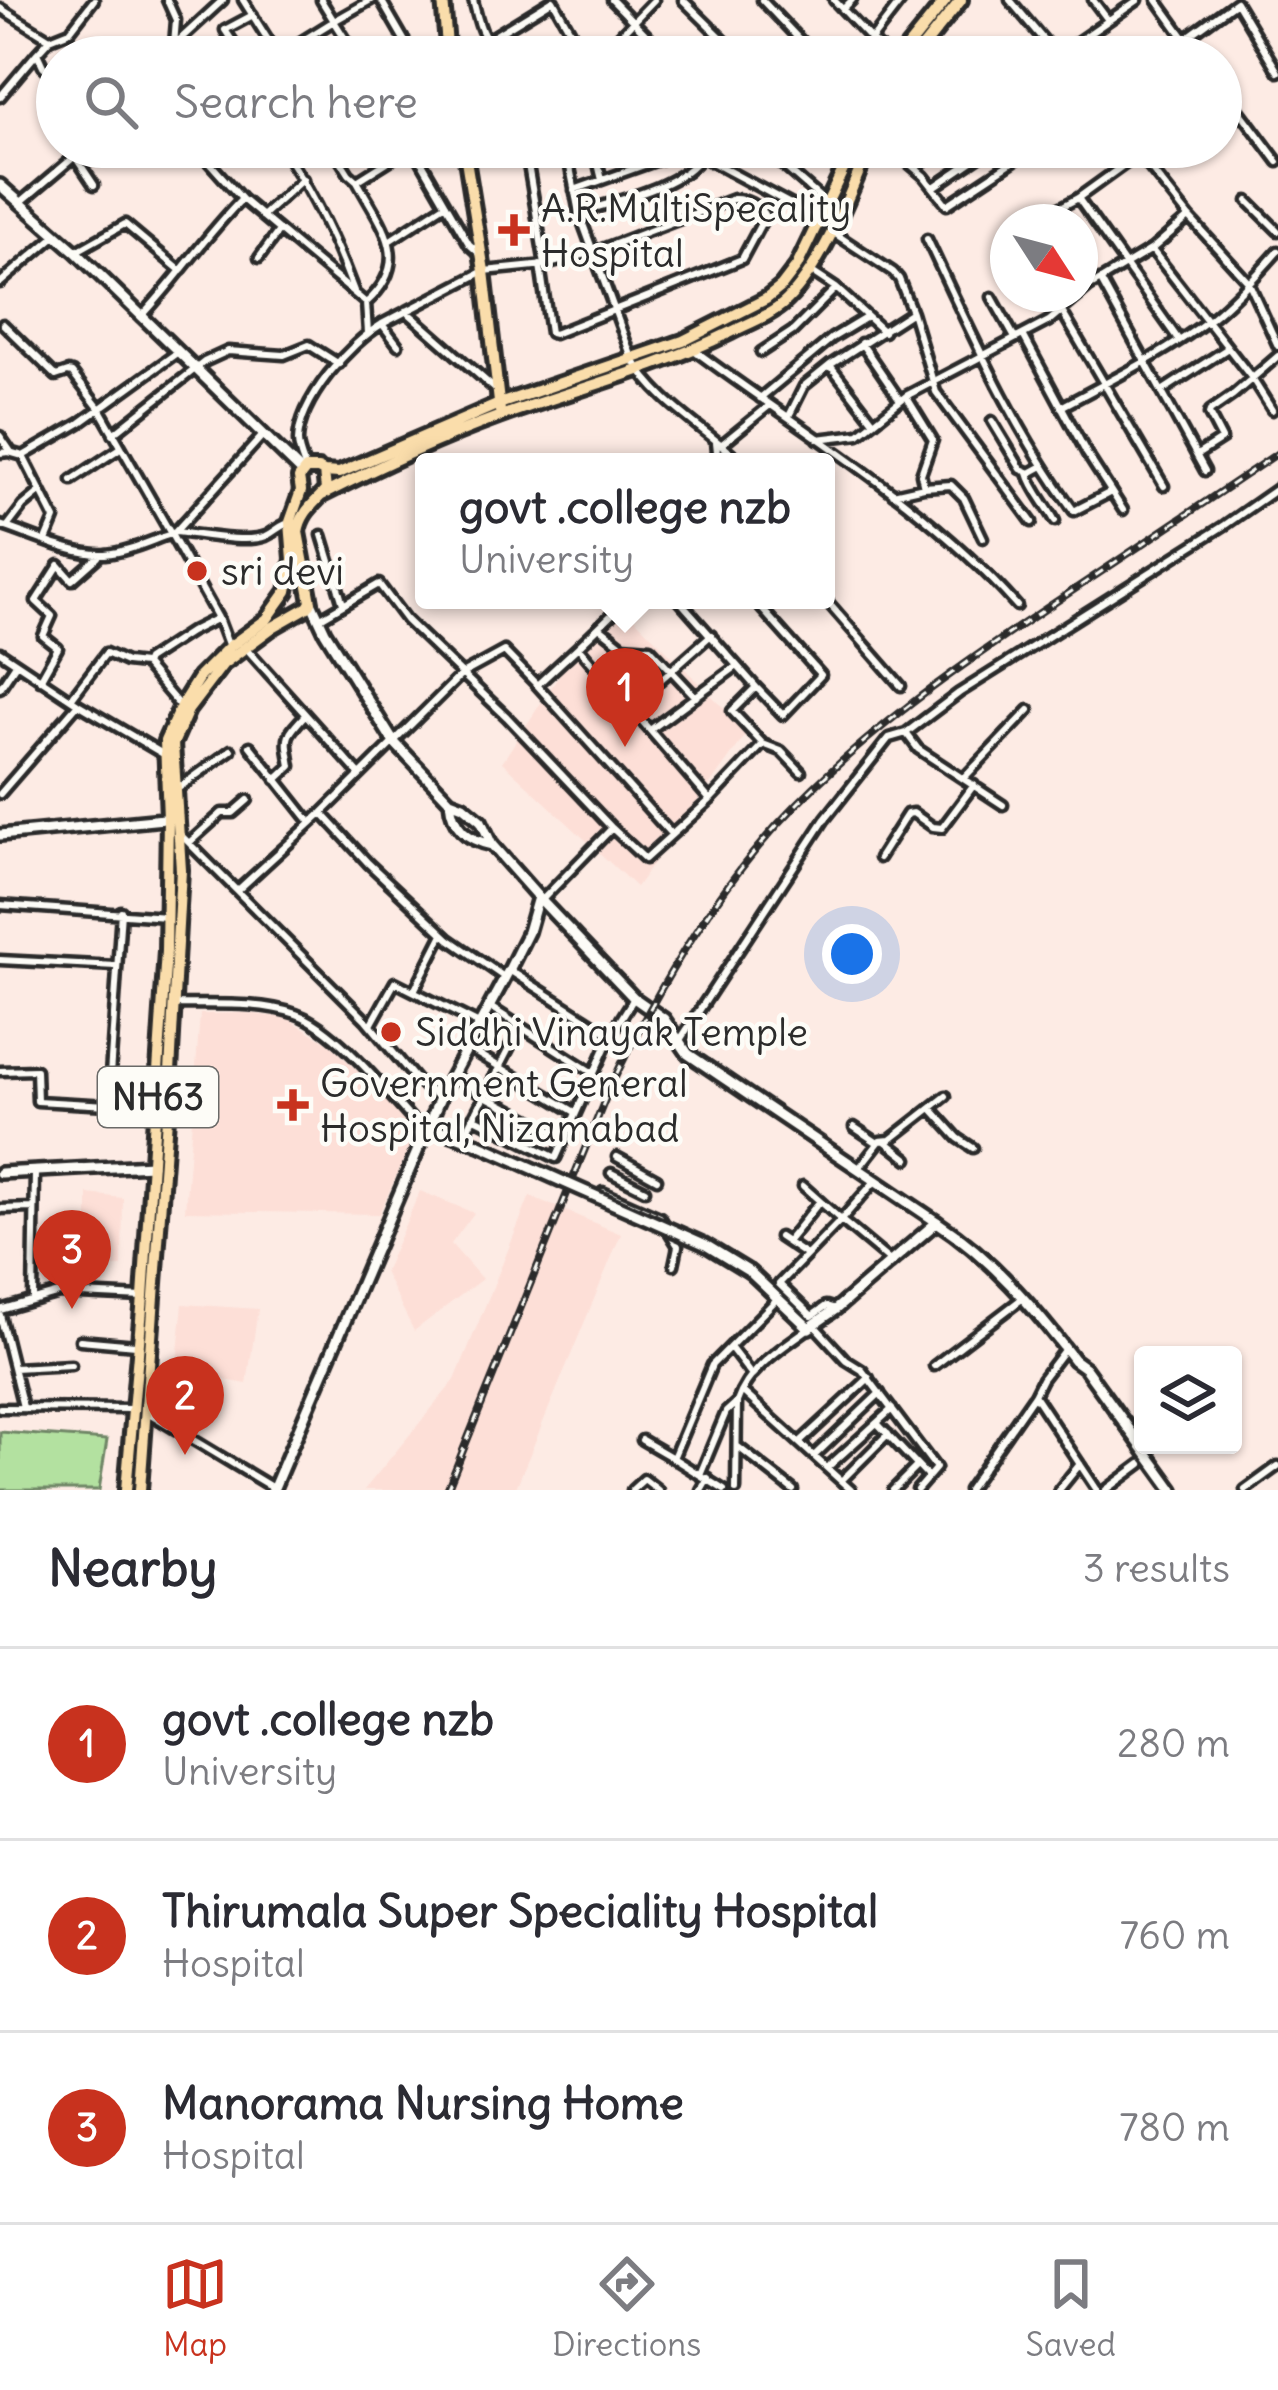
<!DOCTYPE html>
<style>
:root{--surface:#fff;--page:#f2f2f3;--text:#2b2b33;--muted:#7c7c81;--line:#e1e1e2;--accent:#c8321e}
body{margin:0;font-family:Delius,sans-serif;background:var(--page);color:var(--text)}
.controls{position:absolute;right:36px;bottom:36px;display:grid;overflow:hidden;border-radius:12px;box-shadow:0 3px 9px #0004}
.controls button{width:108px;height:108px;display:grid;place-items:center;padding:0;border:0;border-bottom:3px solid var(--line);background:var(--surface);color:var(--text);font:60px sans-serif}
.compass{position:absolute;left:990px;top:204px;width:108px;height:108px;border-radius:50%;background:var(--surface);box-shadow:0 3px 9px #0004;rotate:126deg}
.you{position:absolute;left:852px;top:954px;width:42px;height:42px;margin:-30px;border:9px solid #fff;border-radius:50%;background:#1a73e8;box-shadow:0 0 0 18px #1a73e833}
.badge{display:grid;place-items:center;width:78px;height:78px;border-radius:50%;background:var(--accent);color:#fff;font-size:39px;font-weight:700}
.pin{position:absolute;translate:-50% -99px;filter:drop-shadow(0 3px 6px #0008)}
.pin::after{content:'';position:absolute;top:63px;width:42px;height:36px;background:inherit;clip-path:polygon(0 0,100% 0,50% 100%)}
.popup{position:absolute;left:415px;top:453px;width:420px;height:156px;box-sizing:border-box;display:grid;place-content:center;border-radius:12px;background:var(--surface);filter:drop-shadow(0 3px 9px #0005);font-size:39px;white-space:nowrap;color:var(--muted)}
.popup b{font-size:45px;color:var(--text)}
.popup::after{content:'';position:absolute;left:50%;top:100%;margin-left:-24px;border:24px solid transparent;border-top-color:var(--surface)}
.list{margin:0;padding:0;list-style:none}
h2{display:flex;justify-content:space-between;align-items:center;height:156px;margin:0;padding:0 48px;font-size:51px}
h2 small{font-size:39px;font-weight:400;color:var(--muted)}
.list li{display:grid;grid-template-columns:78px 1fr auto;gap:36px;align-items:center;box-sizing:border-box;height:192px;padding:0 48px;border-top:3px solid var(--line)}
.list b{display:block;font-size:45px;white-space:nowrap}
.list p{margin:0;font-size:39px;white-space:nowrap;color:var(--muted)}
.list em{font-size:39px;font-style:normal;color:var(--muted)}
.icon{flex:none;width:66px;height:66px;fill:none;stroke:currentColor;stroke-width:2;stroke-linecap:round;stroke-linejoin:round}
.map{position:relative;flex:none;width:1278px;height:1490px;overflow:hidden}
.search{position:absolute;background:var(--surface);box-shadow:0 3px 9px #0004;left:36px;right:36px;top:36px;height:132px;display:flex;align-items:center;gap:30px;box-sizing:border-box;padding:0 42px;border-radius:66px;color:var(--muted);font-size:45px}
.sheet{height:732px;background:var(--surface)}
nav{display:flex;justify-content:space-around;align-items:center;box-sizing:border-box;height:168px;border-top:3px solid var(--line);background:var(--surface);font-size:33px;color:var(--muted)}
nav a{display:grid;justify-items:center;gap:6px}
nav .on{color:var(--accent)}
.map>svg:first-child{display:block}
.built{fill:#fddfd7}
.green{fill:#b3e1a0;stroke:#6f8666;stroke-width:3}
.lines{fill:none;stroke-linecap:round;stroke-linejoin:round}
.minor-casing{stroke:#2b2b2b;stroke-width:15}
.tertiary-casing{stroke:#2b2b2b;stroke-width:18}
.secondary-casing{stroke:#2b2b2b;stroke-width:18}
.primary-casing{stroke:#2b2b2b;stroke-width:20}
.trunk-casing{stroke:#2b2b2b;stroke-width:20}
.minor{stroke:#fdfcf7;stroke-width:6}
.tertiary{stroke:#fdfcf7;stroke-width:9}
.secondary{stroke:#fdfcf7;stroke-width:9}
.primary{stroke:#faddab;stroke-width:10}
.trunk{stroke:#faddab;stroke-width:10}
.rail-casing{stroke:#2b2b2b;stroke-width:8}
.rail{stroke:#fdfcf7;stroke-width:3;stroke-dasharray:9;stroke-linecap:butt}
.secondary-bridge-casing{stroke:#2b2b2b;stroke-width:18;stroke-linecap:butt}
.secondary-bridge{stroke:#fdfcf7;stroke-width:9}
.poi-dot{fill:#c8321e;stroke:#fdfcf7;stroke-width:4.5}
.labels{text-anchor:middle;stroke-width:9;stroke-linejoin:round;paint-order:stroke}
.shield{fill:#fdfcf7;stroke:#6a6a68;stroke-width:3}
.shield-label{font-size:36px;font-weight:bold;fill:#2b2b2b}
.poi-label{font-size:39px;fill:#2b2b2b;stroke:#fdfcf7;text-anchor:start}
</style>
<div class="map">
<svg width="1278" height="1490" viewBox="0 0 1278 1490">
<rect width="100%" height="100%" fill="#fdebe4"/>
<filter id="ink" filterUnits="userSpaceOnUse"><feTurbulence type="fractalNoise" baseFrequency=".00833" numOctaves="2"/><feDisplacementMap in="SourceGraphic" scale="24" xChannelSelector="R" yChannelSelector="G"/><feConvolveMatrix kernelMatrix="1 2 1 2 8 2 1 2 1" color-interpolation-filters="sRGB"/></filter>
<g filter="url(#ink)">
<!-- built -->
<path class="built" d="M 623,607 L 748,732 L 636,887 L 502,762 L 578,647 Z
M 245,1013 L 287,1018 L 329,1043 L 417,1130 L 379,1214 L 185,1211 L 200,1014 Z
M 420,1191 L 474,1213 L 451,1244 L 482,1279 L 414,1331 L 384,1272 Z
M 88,1194 L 123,1198 L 122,1267 L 88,1267 Z
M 530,1196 L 621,1234 L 515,1490 L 364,1490 L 455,1380 Z
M 183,1304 L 258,1309 L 247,1384 L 176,1371 Z"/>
<!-- green -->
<path class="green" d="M 0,1432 L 107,1440 L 99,1490 L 0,1490 Z"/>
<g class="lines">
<defs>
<path id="minor" d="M 167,0 L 176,20 L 174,45 L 176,57
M 243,0 L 279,57
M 381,0 L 414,57
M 473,0 C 480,28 481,40 506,57
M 612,0 L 668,57
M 683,0 L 741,57
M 762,0 L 816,57
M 834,0 L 888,57
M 1010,0 L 1057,56 L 1138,0
M 1093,0 L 1108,20
M 1157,0 L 1185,39 L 1164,57
M 1236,2 L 1278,72
M 0,8 L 50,39 L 37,53 L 43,66 L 57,79
M 843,9 L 852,0
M 50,39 L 70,31 L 94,0
M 486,41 L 553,0 L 585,57
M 174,45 L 223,0
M 243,57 L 225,30 L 253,15
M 276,57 L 334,21 L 321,0
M 357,57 L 334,21 L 371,0
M 599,57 L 654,0
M 858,57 L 902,0
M 1198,57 L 1185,39 L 1236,2
M 1221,94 L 1225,91 L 1278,162
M 0,97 L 37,53
M 179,147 L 208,161 L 242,199 L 366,303
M 281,147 C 312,192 335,240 354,291
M 332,147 L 349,174 L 357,181
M 413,147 L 469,244 L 481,255
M 525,147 L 545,265
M 566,147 L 579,213 L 632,358 C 657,402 705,428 741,462
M 594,147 L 602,180
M 684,147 L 820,220
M 762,147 L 825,202
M 890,147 L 924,176 L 947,205 L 1035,147
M 1134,147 L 1139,154 L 1150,147
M 74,155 L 94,185
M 597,160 L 632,147
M 778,162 L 790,147
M 917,167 L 942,147
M 934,187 L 993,147
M 574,190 L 664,158
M 1078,198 L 1178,339
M 1248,201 L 1278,231
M 21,202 L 86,147
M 579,213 C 614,201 682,187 701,156
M 262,216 L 303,179
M 1033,222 L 1078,198 L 1139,154 L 1189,217
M 927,239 C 971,332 1013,428 1074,511 L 1111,492
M 389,241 L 446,204
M 1152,250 L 1251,377 L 1272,410
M 77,251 L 125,224 L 181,271
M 259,258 L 278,232
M 1080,272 L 1089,287
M 1101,281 L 1205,471
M 0,283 L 55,236
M 836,288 L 884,332
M 1056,294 L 1065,307
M 992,297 L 1015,338
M 1061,310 L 1164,486
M 406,311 L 495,389
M 912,312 L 936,392 L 1032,522
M 141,317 C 177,279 205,236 242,199
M 382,324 L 398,345
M 368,333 L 366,303 C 414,260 382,227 357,181 L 411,147
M 1023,335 L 1087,454 L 1123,510
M 861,343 L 900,400
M 694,350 C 804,432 925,502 1017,606
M 761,352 L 793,331 L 836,288 L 812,272
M 830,365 L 874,422
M 1162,391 L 1228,348
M 906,396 L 933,440 L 921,474 L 924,487
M 760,398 L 832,338 L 867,317
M 1061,407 C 1111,380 1165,354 1210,319 C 1235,299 1257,275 1278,251
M 789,416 L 804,386 L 830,365 L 912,312 L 899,279 L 893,272 L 834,233
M 992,421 L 1021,469 L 1030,473 L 1041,467
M 113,434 L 204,362 L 228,351 L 284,355 L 309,345 L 339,364
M 0,436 L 11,452
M 818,439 L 859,434 L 906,396 L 1049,321 L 1089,287 L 1152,249 L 1189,217 L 1249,283 L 1278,346
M 716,442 L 718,462
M 722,444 L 770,405
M 0,453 L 9,452 L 23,456 L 80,423 L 178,352
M 1197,455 L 1222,439 L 1209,414 L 1210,411 L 1233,395 L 1278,356
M 23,456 L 55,519 L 47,538
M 306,469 C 303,461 298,450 298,441 C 299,400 349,344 382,324 L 484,271 L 545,265 L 594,252 L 733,199 C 744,198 760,206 765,216 L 742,259 L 554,334 L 550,333 L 540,265
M 1028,473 C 1032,489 1047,505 1055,521
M 72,480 L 119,449
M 893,494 L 924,487 L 951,485 L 964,498 L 983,538
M 0,525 C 29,534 74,556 105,554 C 128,552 150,541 171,534 L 99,408 L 72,373 L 68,372 L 56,376 L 3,324
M 7,527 L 23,506 L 41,491
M 175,532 L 264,434
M 322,535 L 343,604
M 679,600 L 756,687
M 826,600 L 901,686
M 319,619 L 379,584 L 406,620 L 462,674 L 504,651 L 537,685 L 578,647 L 710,800 L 645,859 L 612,828 L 541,901
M 599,627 L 623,646 L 650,648 L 696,697
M 229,647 L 218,618 L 171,534 L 175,532 C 197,534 247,544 266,536 C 277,531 280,524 293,522
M 245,647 L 360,775
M 578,647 L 627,600
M 0,652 L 78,704 L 163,754
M 40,680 L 58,648 L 43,636 L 52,616 L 36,601 L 59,565 L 72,580 L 98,557
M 537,685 L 671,834
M 0,688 L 16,664
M 71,699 L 106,653 L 126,662 L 144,664
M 179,705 L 145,665 L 147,660 L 190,632 L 218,618
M 631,706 L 711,635
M 650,730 L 737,666
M 906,733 L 918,749 L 1003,805
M 763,744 L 781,751 L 801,772
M 250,746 L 311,823
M 964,778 L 1029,710
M 276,780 L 291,766 C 286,736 284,738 305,715
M 176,790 L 231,750
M 0,794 L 78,704
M 710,800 L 763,744 L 732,711 L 756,687 L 783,715 L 821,675 L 754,600
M 322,813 L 368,863 L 449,939 L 504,977
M 182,836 L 366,1020 L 417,1081 L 440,1098
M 190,842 L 222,813 L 233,813 L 248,800
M 879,858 L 907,814 L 913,813 L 933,827 L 942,828 L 974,785
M 238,890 L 322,813 L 462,674 L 507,717 L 612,828
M 0,905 L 167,917
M 0,960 L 116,966
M 509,970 L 611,1035
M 414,991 L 443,934
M 174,1004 C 213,1005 258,1001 296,1014 C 338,1028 393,1100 425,1134
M 490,1007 L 593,1073
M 371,1025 L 395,982 L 479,1024
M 680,1040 L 825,819 L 889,738 L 906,733 L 959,693 L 1225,525 L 1278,488
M 466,1047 L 575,1112
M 0,1071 L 36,1070 L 37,1101 L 108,1105 L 157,1113
M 452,1074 L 485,1096 L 563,1137
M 108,1105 L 121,911
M 931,1108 L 958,1138 L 973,1148
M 473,1117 L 556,1158 L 611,1035 L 634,998
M 854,1127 L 878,1143
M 463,1138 L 520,1027
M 885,1141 L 908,1159
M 617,1157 L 657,1179
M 859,1168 L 880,1141 L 890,1140 L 946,1096
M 611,1173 L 645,1190
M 876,1180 L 841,1220 L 890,1261
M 803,1186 L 841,1220 L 779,1284 L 812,1316 L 826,1306 L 836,1309
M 603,1192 L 660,1217 L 678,1246 L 674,1265
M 0,1209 L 34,1208
M 779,1237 L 806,1255
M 787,1242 L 820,1201
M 33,1300 L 35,1172
M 0,1310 L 59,1293 L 143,1297
M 0,1315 L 23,1407
M 814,1325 L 846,1360 L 862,1370 L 936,1468 L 917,1490
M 80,1340 L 136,1345
M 730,1347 L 752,1376
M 934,1366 L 1023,1298
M 14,1368 L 71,1365
M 743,1392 L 851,1490
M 1034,1395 L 1097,1490
M 0,1408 L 134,1409
M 147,1412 L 273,1488
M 877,1423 L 928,1477
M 642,1440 L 673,1458
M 799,1443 L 869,1378
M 737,1446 L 793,1490
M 814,1456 L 880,1393
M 828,1467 L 892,1409
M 701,1472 L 726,1412 L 737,1402
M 841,1481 L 888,1434
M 632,1490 L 644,1479 L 658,1490
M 701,1490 L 708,1478
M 724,1490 L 673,1458 L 712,1365 L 778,1298
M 736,1490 L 737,1402 C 749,1367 781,1349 809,1328
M 893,1490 L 917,1466
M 968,1490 L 1034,1395 L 1042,1379 L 1064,1350
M 1059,1490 L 1080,1464
M 1106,1490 L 1141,1464
M 1245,1490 L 1278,1466"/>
<path id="tertiary" d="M 0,185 L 76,252 L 303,473
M 0,835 L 174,818
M 538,897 L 634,998 L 664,1019 L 688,1054 L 937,1222
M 0,1173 L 152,1165"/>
<path id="secondary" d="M 450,801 C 452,827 467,840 492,845
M 428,1126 L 478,1144
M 750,1272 L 809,1328 L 836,1309 L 937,1222 C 992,1258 1034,1308 1074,1360 L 1085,1368 L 1173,1490
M 273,1490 L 440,1098 L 509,970 L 528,932 L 538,897 L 492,845 L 481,821 L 463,806 L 450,801 L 393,741 L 325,632 L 311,602"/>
<path id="primary" d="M 443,0 L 448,57
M 464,147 L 484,271 L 500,411"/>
<path id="trunk" d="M 900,57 L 946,0
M 915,57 L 961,0
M 324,472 L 339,473 L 499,404 L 683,341 L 766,299 L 781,287 L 797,266 L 854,147
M 322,495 C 379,466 438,439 498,417 C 576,389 656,369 731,332 C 749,323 772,315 787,300 C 823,264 850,194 869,147
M 126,1490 L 143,1297 L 166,951 L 168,818 L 165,741 L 181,706 L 199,677 L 229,647 L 267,619 L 287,591 L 293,559 L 290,522 L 301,491 L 299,478 L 306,469 L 318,469 L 324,472 L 326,490 C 314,504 301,512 298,532 L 311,602 L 308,607 L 273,627 L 223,664 L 188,710 L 173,744 L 181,870 L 169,1090 L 140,1490"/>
</defs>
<!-- minor casing -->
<use href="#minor" class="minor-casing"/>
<!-- tertiary casing -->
<use href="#tertiary" class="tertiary-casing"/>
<!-- secondary casing -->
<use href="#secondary" class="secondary-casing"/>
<!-- primary casing -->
<use href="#primary" class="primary-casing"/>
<!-- trunk casing -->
<use href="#trunk" class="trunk-casing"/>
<!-- minor -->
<use href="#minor" class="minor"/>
<!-- tertiary -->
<use href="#tertiary" class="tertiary"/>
<!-- secondary -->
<use href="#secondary" class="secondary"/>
<!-- primary -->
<use href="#primary" class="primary"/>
<!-- trunk -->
<use href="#trunk" class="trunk"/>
<defs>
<path id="rail" d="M 447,1490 L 608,1092 C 654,994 707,903 779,823 C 861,734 958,667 1057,601 C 1131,552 1204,503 1278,453"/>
</defs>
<!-- rail casing -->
<use href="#rail" class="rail-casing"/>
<!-- rail -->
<use href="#rail" class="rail"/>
<defs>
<path id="secondary-bridge" d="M 478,1144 L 704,1244 L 750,1272"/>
</defs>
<!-- secondary-bridge casing -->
<use href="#secondary-bridge" class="secondary-bridge-casing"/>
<!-- secondary-bridge -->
<use href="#secondary-bridge" class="secondary-bridge"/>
</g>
</g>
<!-- markers -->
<g class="poi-dot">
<path d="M508 212h12v12h12v12h-12v12h-12v-12h-12v-12h12z"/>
<circle cx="197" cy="571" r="12"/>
<circle cx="391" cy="1032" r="12"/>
<path d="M287 1087h12v12h12v12h-12v12h-12v-12h-12v-12h12z"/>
</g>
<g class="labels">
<!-- shield labels -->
<rect class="shield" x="98" y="1067" width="120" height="60" rx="9"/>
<g class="shield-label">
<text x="158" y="1110">NH63</text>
</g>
<!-- poi labels -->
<g class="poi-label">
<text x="541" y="222">A.R.MultiSpecality<tspan x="541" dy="45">Hospital</tspan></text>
<text x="221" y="585">sri devi</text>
<text x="415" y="1046">Siddhi Vinayak Temple</text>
<text x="320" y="1097">Government General<tspan x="320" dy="45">Hospital, Nizamabad</tspan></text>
</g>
</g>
</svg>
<div class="controls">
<button><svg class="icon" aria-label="layers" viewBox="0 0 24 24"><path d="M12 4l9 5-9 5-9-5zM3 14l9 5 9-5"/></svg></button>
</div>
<svg class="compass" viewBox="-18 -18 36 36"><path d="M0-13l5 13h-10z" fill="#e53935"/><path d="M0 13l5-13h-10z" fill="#7c7c81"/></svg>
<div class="you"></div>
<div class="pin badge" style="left:625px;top:747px">1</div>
<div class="popup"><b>govt .college nzb</b>University</div>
<div class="pin badge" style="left:185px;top:1455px">2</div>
<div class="pin badge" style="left:72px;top:1309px">3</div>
<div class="search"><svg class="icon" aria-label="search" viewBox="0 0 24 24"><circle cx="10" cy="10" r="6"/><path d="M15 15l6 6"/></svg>Search here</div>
</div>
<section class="sheet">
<h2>Nearby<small>3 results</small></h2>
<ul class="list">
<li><span class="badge">1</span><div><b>govt .college nzb</b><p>University</p></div><em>280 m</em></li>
<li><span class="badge">2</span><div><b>Thirumala Super Speciality Hospital</b><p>Hospital</p></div><em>760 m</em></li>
<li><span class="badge">3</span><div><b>Manorama Nursing Home</b><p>Hospital</p></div><em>780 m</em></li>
</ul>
</section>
<nav>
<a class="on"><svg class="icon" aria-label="map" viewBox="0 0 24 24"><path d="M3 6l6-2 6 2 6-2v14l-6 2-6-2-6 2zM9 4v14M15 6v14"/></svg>Map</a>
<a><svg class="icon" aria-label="directions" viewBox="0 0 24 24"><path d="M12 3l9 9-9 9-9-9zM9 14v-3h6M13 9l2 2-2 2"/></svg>Directions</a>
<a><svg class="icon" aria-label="saved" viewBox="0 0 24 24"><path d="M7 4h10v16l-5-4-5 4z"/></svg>Saved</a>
</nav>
